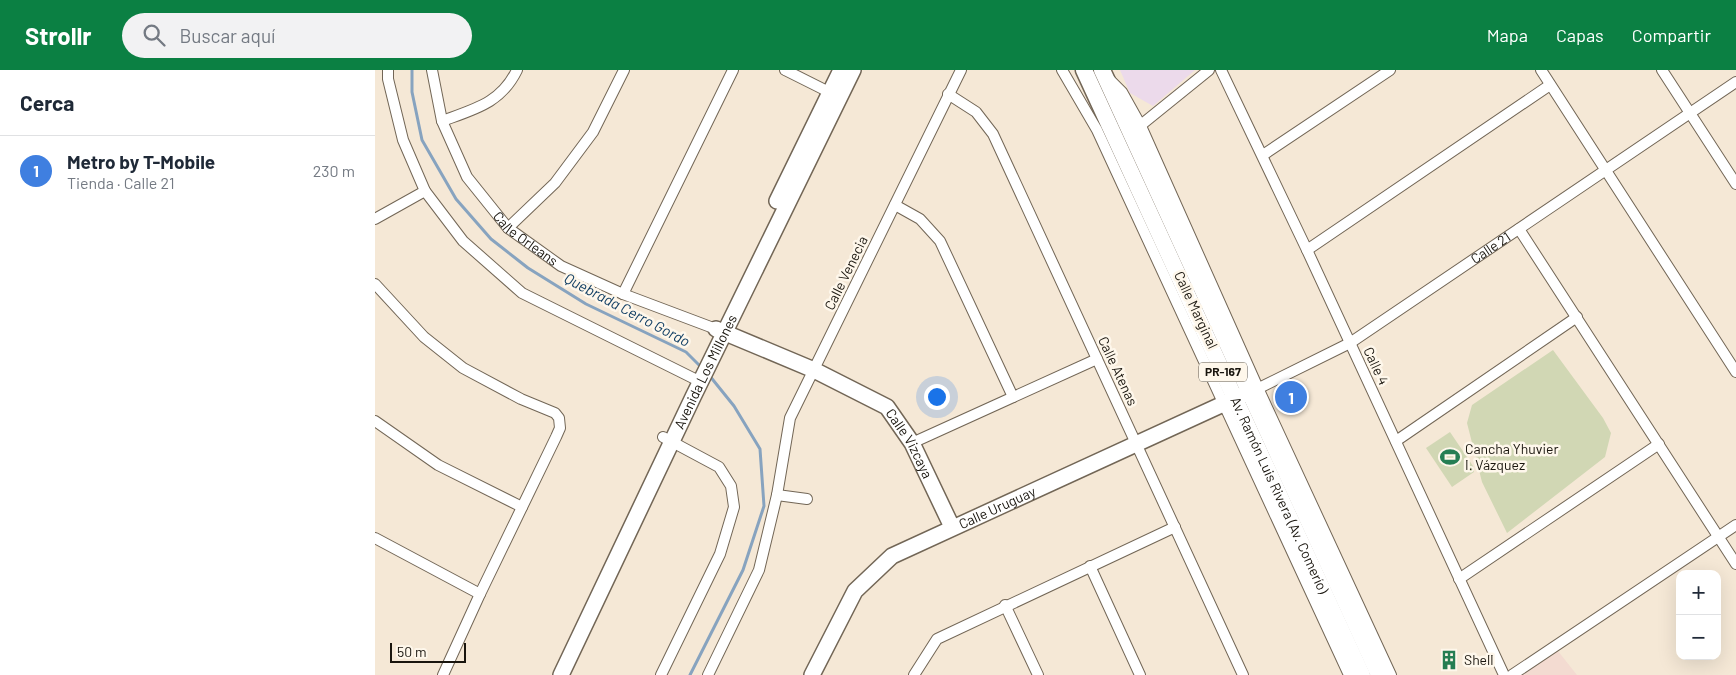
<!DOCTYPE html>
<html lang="es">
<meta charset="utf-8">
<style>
:root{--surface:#fff;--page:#f2f2f3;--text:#1f2937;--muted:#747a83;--line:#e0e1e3;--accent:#0b8043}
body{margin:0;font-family:Barlow,sans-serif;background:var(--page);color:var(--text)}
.controls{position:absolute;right:15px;bottom:15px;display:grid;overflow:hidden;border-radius:10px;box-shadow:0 5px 20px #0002}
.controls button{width:45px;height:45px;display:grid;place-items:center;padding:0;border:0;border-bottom:1px solid var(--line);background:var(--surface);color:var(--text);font:25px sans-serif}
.scale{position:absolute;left:15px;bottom:12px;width:76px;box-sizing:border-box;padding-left:5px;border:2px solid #19150e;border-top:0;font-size:14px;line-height:18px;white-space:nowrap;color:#19150e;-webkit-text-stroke:4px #fef7eb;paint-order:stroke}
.you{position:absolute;left:561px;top:326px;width:18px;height:18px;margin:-12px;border:4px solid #fff;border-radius:50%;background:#1a73e8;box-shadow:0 0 0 8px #1a73e833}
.badge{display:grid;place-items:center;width:32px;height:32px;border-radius:50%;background:var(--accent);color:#fff;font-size:16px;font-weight:700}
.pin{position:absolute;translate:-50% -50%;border:2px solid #fff;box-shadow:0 1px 5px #0006}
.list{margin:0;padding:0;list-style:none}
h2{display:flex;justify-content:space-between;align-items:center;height:65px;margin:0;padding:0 20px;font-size:21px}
h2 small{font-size:16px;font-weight:400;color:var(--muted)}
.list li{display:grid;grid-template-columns:32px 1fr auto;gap:15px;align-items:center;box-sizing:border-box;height:70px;padding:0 20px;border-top:1px solid var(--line)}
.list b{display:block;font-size:19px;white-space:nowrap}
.list p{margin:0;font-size:16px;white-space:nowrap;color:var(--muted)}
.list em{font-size:16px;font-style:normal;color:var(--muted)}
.icon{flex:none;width:28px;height:28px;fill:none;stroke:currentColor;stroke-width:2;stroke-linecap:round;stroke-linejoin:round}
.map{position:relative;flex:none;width:1361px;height:605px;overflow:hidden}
header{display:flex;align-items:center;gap:30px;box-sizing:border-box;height:70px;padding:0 25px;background:var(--accent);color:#fff}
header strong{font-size:24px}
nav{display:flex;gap:28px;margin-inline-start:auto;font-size:18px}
.search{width:350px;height:45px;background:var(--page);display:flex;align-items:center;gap:12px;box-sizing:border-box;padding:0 18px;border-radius:28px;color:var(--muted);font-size:19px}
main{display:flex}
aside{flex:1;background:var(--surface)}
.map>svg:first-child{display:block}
.commercial{fill:#f3dbd1}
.education{fill:#ecdaeb}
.green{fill:#d1d7b4}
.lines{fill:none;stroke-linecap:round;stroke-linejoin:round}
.stream{stroke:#87a3bf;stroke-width:3}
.street-casing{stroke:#726656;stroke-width:12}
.secondary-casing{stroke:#726656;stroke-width:18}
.primary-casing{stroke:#726656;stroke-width:19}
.street{stroke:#fff;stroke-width:10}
.secondary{stroke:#fff;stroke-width:15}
.primary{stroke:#fff;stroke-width:16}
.labels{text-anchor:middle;stroke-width:5;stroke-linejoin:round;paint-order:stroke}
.shield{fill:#fef7eb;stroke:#5e5950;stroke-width:1}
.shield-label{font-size:12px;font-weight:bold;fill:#19150e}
.street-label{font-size:14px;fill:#19150e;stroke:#fef7eb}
.poi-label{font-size:14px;fill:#19150e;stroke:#fef7eb;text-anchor:start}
.water-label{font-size:15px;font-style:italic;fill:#123f64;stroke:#fef7eb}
</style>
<header>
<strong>Strollr</strong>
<div class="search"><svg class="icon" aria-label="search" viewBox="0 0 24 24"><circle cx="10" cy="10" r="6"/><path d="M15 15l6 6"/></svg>Buscar aquí</div>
<nav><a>Mapa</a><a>Capas</a><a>Compartir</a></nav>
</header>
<main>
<aside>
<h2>Cerca<small></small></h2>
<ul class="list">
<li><span class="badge" style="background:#3f7fe0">1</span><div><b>Metro by T-Mobile</b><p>Tienda · Calle 21</p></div><em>230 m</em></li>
</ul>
</aside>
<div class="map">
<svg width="1361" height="605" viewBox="0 0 1361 605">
<rect width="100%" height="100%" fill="#f5e8d6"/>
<!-- commercial -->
<path class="commercial" d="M 1183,581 L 1202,605 L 1147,605 L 1152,602 Z"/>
<!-- education -->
<path class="education" d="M 745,0 L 820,0 L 778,36 L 755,23 Z"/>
<!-- green -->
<path class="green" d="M 1178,280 L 1228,348 L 1236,363 L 1230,387 L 1132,463 L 1107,412 L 1092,353 L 1097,335 Z
M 1075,362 L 1098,396 L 1099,402 L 1077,417 L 1051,378 Z"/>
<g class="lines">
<!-- stream -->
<path class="stream" d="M 37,0 L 37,22 L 47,70 L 81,129 L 116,169 L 153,198 L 211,234 L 311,282 L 328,299
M 315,605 L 368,500 L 389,436 L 385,379 L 359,336 L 334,305"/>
<defs>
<g id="street">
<path d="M 13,0 L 13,9 L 28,70 L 50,121 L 88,171 L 147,223 L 326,312"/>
<path id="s1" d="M 57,0 L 67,51 L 92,107 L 133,158 L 186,196 L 248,224 L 341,259"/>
<path d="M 410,0 L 460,25"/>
<path d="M 687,0 L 722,60 L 974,605"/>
<path d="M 846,0 L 932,180 L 1129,605"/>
<path d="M 1166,0 L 1361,302"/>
<path d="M 1287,0 L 1361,114"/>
<path d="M 735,10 L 747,22 L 766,56 L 883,318 L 1016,605"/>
<path d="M 573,24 L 601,42 L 618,64 L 868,605"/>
<path d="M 67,51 C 100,39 126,33 142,0"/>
<path d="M 761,59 L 834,0"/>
<path d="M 888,85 L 1015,0"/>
<path d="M 520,135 L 545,149 L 565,171 L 638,327"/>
<path d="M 0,149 L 50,121"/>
<path d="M 133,158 L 180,113 L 218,62 L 249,0"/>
<path d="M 1144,159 L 1361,494"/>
<path d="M 932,180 L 1175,15"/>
<path d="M 0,214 L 49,267 L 88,298 L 146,329 L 180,343 L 184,348 L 185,358 L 181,367 L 105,524 L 68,605"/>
<path d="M 248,224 L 358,0"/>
<path id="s2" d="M 878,321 L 975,273 L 1361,12"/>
<path d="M 0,351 L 63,395 L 147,437"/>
<path d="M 1021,371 L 1202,247"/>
<path d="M 537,373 L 722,289"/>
<path d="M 402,425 L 432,429"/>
<path d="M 0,468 L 105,524"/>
<path d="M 715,496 L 765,605"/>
<path d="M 1084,509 L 1284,374"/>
<path d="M 630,535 L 663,605"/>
<path d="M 286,605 L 345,484 L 359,437 L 356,416 L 344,397 L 288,367"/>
<path d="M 333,605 L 384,500 L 402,425 L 415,348 L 586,0"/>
<path d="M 539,605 L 562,569 L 800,457"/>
<path d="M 1137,605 L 1361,455"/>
</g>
<g id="secondary">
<path d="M 402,131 L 466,0"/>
<path id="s3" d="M 341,259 L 439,300 L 512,337 L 537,373 L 577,457"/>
<path id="s4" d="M 186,605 L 318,327 L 478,0"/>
<path id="s5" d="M 437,605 L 480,521 L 517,486 L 870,324"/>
</g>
<g id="primary">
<path id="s6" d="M 709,0 L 987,605"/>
<path d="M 727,0 L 1004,605"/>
</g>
</defs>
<!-- street casing -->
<use href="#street" class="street-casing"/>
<!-- secondary casing -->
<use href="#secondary" class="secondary-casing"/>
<!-- primary casing -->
<use href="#primary" class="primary-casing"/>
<!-- street -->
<use href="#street" class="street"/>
<!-- secondary -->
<use href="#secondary" class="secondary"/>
<!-- primary -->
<use href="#primary" class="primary"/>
</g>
<!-- icons -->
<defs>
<symbol id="stadium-bare" viewBox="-9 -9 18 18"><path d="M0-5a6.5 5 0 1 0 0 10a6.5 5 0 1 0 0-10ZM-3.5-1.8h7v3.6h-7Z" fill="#257e53" stroke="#fef7eb" stroke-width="2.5" paint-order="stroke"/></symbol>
<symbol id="building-bare" viewBox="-9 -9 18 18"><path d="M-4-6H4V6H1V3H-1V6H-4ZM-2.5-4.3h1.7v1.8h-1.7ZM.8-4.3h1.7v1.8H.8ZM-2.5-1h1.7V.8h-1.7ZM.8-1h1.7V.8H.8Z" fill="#257e53" stroke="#fef7eb" stroke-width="2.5" paint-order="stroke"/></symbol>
</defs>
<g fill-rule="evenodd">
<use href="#stadium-bare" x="1061" y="373" width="28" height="28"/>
<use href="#building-bare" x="1060" y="576" width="28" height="28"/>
</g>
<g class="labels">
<!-- shield labels -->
<rect class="shield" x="824" y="292.5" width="48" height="19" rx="4"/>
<g class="shield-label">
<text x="848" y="306">PR-167</text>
</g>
<!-- street labels -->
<g class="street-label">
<text dy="5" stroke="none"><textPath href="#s1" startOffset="199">Calle Orleans</textPath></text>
<text dy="5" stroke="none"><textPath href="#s2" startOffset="278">Calle 21</textPath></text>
<text transform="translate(471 203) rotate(-64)" y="5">Calle Venecia</text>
<text transform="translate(821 240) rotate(65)" y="5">Calle Marginal</text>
<text transform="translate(1001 296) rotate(65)" y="5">Calle 4</text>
<text transform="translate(743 301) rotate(65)" y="5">Calle Atenas</text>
<text dy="5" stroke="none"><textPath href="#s4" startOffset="336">Avenida Los Millones</textPath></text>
<text dy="5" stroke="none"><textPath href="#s3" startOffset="231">Calle Vizcaya</textPath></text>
<text dy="5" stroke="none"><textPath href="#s6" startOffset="468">Av. Ramón Luis Rivera (Av. Comerío)</textPath></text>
<text dy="5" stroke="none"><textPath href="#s5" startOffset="261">Calle Uruguay</textPath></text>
</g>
<!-- poi labels -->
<g class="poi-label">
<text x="1090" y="384">Cancha Yhuvier<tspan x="1090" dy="16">I. Vázquez</tspan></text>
<text x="1089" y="595">Shell</text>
</g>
<!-- water labels -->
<g class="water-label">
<text transform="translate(252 240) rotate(28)" y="5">Quebrada Cerro Gordo</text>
</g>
</g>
</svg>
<div class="controls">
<button>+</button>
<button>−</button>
</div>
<div class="scale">50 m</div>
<div class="you"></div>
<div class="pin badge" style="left:916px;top:327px;background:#3f7fe0">1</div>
</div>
</main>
